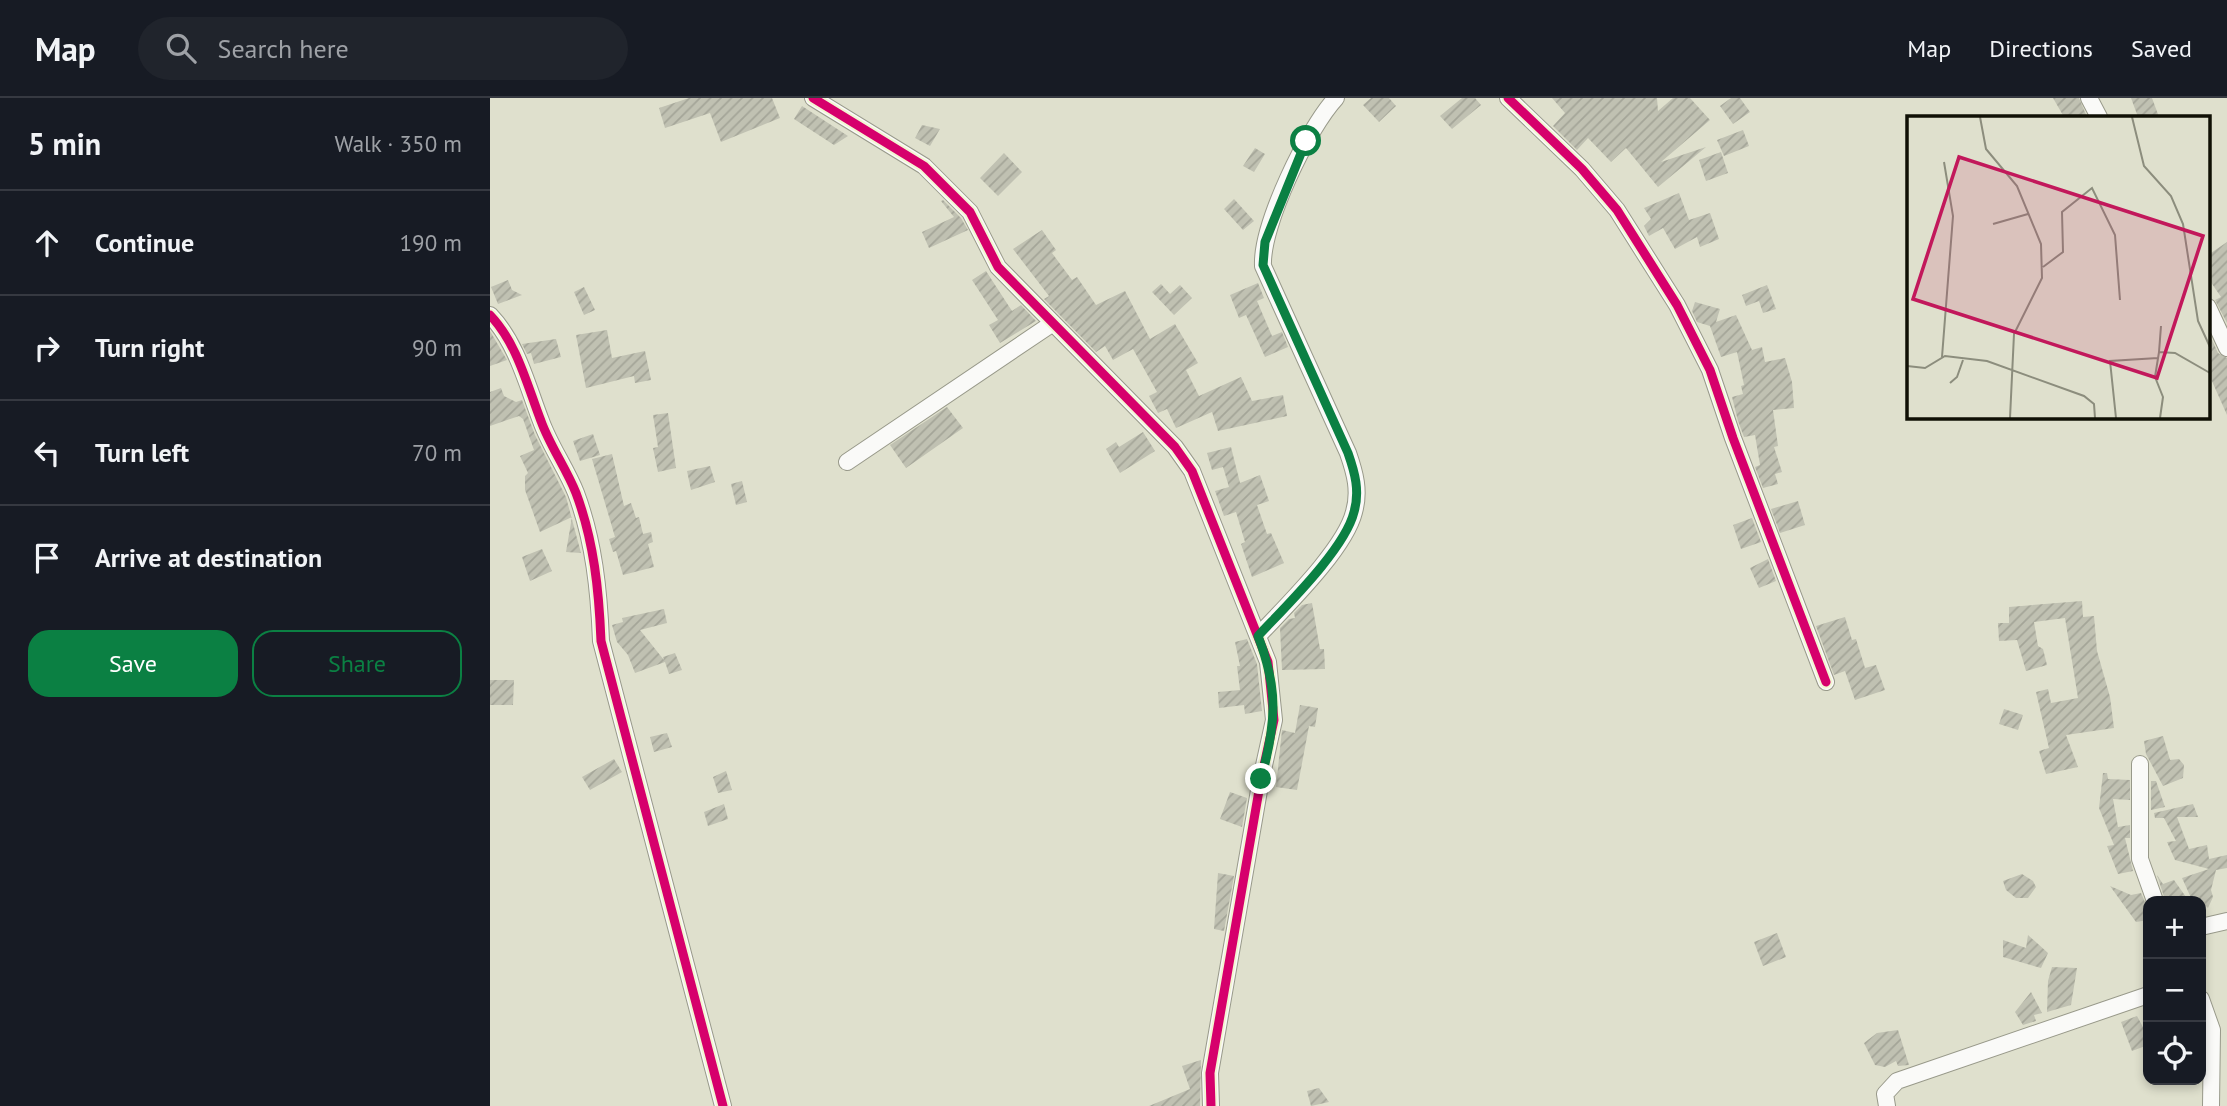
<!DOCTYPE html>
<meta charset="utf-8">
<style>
:root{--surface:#171b24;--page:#20242c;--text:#f1f3f6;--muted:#9ea1a6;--line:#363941;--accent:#0b8043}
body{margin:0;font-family:"PT Sans",sans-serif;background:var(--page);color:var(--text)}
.controls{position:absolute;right:21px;bottom:21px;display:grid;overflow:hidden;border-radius:14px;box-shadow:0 4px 10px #0003}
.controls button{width:63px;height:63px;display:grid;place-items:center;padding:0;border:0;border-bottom:2px solid var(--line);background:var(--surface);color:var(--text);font:35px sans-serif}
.stop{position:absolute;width:21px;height:21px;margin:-16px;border:5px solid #0b8043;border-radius:50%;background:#fff}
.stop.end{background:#0b8043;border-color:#fff;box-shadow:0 2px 7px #0008}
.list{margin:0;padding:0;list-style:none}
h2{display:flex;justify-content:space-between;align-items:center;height:91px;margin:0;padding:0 28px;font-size:30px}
h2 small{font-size:23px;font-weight:400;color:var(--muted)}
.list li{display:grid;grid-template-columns:46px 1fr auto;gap:21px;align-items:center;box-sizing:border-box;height:105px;padding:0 28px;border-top:2px solid var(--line)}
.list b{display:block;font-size:26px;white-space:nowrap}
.list em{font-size:23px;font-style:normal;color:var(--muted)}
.actions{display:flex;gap:14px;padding:21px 28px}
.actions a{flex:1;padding:16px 0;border:2px solid var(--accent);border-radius:21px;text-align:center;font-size:24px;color:var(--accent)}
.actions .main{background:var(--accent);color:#fff}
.icon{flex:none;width:38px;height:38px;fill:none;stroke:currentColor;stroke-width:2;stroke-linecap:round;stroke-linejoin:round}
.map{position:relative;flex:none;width:1737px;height:1008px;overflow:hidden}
header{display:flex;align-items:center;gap:42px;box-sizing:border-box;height:98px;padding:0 35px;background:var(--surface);border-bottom:2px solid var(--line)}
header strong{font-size:33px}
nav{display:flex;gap:38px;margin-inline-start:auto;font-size:24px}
.search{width:490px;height:63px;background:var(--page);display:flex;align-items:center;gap:18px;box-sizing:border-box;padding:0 24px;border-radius:38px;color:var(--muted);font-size:26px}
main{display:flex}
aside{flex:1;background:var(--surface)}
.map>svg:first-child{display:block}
.building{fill:url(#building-hatch)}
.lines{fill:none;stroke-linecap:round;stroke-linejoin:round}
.street-casing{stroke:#98998a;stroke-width:18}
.street{stroke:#fafaf8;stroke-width:16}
.cycleway-casing{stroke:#f2f5d2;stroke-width:13}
.cycleway{stroke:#d6006c;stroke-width:9}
.route{stroke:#0b8043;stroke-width:9}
.inset-road{fill:none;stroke:#8c8d7d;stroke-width:2}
.view{fill:#c2185b;fill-opacity:0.15;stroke:#c2185b;stroke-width:3.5}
.inset-edge{fill:none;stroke:#101005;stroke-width:3.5}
</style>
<header>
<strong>Map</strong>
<div class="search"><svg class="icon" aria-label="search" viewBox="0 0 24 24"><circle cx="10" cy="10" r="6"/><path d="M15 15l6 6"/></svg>Search here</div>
<nav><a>Map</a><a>Directions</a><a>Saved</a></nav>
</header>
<main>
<aside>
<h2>5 min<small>Walk · 350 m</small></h2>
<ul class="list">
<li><svg class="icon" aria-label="ahead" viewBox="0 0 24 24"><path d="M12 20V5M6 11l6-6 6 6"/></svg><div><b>Continue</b></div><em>190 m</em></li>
<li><svg class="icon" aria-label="right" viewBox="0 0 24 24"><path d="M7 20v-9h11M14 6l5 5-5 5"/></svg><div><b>Turn right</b></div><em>90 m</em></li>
<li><svg class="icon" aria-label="left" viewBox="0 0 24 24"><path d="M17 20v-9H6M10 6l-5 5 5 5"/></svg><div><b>Turn left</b></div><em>70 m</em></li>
<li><svg class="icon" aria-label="arrive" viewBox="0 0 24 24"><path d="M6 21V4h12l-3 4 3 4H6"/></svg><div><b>Arrive at destination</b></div></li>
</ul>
<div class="actions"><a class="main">Save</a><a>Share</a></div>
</aside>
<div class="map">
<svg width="1737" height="1008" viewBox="0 0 1737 1008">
<defs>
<pattern id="building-hatch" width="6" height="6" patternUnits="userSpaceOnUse" patternTransform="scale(1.75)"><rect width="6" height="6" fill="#c0c1b2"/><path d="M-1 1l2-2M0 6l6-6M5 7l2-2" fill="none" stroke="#a4a598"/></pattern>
</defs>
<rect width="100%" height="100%" fill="#dfe0cd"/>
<!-- building -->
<path class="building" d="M 199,0 L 282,0 L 290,20 L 231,44 L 220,15 L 175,30 L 169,10 Z
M 881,0 L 899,0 L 906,8 L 889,24 L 873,7 Z
M 972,0 L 985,0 L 991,7 L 962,31 L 950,18 Z
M 1062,0 L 1167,0 L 1168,13 L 1183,0 L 1200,0 L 1220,22 L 1171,64 L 1216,49 L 1168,89 L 1136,50 L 1121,64 L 1098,40 L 1087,52 L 1063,28 L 1075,15 Z
M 1241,0 L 1250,0 L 1260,14 L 1243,26 L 1230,8 Z
M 1563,0 L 1589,0 L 1597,19 L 1574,19 Z
M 1641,0 L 1662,0 L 1669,19 L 1648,19 Z
M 312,8 L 358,38 L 344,47 L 304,21 Z
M 432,27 L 450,31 L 440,48 L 425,40 Z
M 1253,32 L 1259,48 L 1234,58 L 1227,42 Z
M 765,50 L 775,56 L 764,74 L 753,68 Z
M 1231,54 L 1238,75 L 1216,83 L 1209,62 Z
M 514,55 L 532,74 L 508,98 L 490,80 Z
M 1189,95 L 1199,122 L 1220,115 L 1229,141 L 1210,149 L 1207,139 L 1185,151 L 1173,130 L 1159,138 L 1154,128 L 1161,121 L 1154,110 Z
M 744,101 L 764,123 L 753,132 L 734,111 Z
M 453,102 L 471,120 L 478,132 L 439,150 L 432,134 L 464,119 L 451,103 Z
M 552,132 L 566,152 L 562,155 L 582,182 L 587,179 L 606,207 L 635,193 L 660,241 L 685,226 L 708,265 L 696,272 L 709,298 L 751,279 L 762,303 L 793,297 L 797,318 L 728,333 L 722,314 L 686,330 L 677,311 L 668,315 L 659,298 L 667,294 L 643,251 L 623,262 L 615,248 L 606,254 L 554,201 L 559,198 L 523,151 Z
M 1737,144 L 1737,225 L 1725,202 L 1731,199 L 1718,180 L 1718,157 Z
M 496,173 L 522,213 L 531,207 L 546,223 L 510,245 L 499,227 L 508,222 L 482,182 Z
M 18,182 L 22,192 L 32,197 L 8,206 L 1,189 Z
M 768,185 L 774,200 L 767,203 L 782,238 L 792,234 L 798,249 L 775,259 L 756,217 L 749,220 L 740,197 Z
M 671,186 L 680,196 L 690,187 L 702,200 L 684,217 L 662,194 Z
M 1277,187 L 1286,211 L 1273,215 L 1269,203 L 1256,208 L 1252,197 Z
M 94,189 L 105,212 L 94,217 L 84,194 Z
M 1205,204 L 1230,211 L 1226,224 L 1246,217 L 1262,252 L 1272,249 L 1275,264 L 1295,260 L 1302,284 L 1304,310 L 1283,312 L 1288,348 L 1284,349 L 1292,374 L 1285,376 L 1288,386 L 1273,390 L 1265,369 L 1270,367 L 1265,337 L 1254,339 L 1248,323 L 1242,299 L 1253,296 L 1251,288 L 1254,287 L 1247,254 L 1231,259 L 1220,228 L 1207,224 L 1202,213 Z
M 117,232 L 122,260 L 155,253 L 161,282 L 145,285 L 144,278 L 96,290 L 86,237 Z
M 0,233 L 17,262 L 0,268 Z
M 1718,233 L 1728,255 L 1737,260 L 1737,317 L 1721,281 L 1718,282 Z
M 66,241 L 71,259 L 44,266 L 41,255 L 37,256 L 32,246 Z
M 11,290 L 14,298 L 26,304 L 32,302 L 45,337 L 76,399 L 91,455 L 76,454 L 82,419 L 50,434 L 35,392 L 35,378 L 38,375 L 30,358 L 44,352 L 33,321 L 29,318 L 0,328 L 0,294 Z
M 457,309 L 473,330 L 416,370 L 400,347 Z
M 178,315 L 186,370 L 168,374 L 163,350 L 168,349 L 163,317 Z
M 653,334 L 665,353 L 630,375 L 616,351 L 626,344 L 629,349 Z
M 103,336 L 110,357 L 90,363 L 83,343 Z
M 741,349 L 750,385 L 770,377 L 779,403 L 767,407 L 777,436 L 781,435 L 794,465 L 762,479 L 751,446 L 755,444 L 746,414 L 734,418 L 725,393 L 739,389 L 733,369 L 722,372 L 717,355 Z
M 122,356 L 134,408 L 141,405 L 146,420 L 149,419 L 153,436 L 161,434 L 163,444 L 158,446 L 164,469 L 133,477 L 126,453 L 123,454 L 119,441 L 125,439 L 102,361 Z
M 220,368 L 225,384 L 201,392 L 197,373 Z
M 252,383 L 257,404 L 246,407 L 241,386 Z
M 1308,403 L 1315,427 L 1290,435 L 1281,411 Z
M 1262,420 L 1271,444 L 1251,451 L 1243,427 Z
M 52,451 L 62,473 L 40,483 L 32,459 Z
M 1278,461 L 1286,483 L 1269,490 L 1260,470 Z
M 1592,503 L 1593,519 L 1604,518 L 1607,553 L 1620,599 L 1624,630 L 1576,637 L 1588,669 L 1556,676 L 1549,653 L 1559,650 L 1546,594 L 1558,591 L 1561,605 L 1588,600 L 1575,520 L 1544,524 L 1548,548 L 1553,551 L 1557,567 L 1536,573 L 1527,542 L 1509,543 L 1508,525 L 1519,525 L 1519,509 Z
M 822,505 L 830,551 L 834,551 L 835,571 L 792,572 L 790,530 L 799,521 L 805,520 L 804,515 L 812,507 Z
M 174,511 L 177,525 L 150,532 L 174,562 L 173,559 L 185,555 L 192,572 L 179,576 L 175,564 L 145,575 L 138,557 L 127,544 L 122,527 L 133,524 L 132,520 Z
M 1355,519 L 1362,542 L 1366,541 L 1375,570 L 1386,567 L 1395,592 L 1365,602 L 1355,573 L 1344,577 L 1326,528 Z
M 757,541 L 767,566 L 772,613 L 755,616 L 754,607 L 729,610 L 728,594 L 750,592 L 747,568 L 750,568 L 745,544 Z
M 0,582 L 24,582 L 23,607 L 0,607 Z
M 810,607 L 828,610 L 825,629 L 819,628 L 807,692 L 786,689 L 792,632 L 805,635 Z
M 1514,611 L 1533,617 L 1528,632 L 1509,626 Z
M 177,635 L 182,649 L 164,654 L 160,639 Z
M 1673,638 L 1680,662 L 1689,661 L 1694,667 L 1693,680 L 1673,688 L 1656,656 L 1654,643 Z
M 124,661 L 132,674 L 100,692 L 92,679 Z
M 236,673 L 242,692 L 228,695 L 223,679 Z
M 1613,675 L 1617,675 L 1618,681 L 1640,682 L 1640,702 L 1623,701 L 1628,729 L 1640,727 L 1640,740 L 1635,740 L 1643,773 L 1628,776 L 1617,748 L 1624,747 L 1609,710 Z
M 1661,683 L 1666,683 L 1675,709 L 1661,712 Z
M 740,694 L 757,700 L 752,729 L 730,721 Z
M 234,706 L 238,721 L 218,728 L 214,714 Z
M 1703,706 L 1708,719 L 1687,719 L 1699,751 L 1717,747 L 1719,761 L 1737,757 L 1737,770 L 1726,772 L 1721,792 L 1723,799 L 1718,810 L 1711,803 L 1702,802 L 1692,780 L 1719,771 L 1685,762 L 1677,744 L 1686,743 L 1674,720 L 1665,720 L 1664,715 Z
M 728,775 L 744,778 L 734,833 L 724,831 Z
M 1532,776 L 1543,783 L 1546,789 L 1538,800 L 1526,800 L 1516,792 L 1513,783 Z
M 1667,777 L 1673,786 L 1684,782 L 1696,799 L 1675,802 Z
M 1620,788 L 1641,797 L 1651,795 L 1658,811 L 1658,822 L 1646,824 Z
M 1287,835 L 1296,859 L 1273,868 L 1264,844 Z
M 1538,837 L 1558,855 L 1551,870 L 1513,859 L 1513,842 L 1536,850 Z
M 1562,869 L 1587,870 L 1581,907 L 1557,914 L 1558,883 Z
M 1541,894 L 1552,915 L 1544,917 L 1546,923 L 1533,927 L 1525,914 Z
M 1647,918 L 1654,931 L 1658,930 L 1658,947 L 1642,953 L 1631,924 Z
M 1408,932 L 1419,967 L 1408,968 L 1406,963 L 1395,969 L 1385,967 L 1374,945 L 1387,935 Z
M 711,962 L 710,1008 L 659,1008 L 700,991 L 692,968 Z
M 829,990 L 839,1004 L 821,1008 L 817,993 Z"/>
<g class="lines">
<defs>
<path id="street" d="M 323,0 L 434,68 L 480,114 L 508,169 L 685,349 L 702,373 L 778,564 L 784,622 L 771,681 L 720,975 L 721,1008
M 1018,0 L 1092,71 L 1127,112 L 1187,207 L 1220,272 L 1243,340 L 1336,584
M 1599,0 L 1609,19
M 1718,209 L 1737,250
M 0,217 C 27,245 37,287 51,323 C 60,348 76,370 86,395 C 104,443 109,493 111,543 L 233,1008
M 357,364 L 563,225
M 768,538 C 795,509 855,451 864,414 C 870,393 865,375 858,355 L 773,168 C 771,127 818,30 846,0
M 1650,666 L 1650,761 L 1665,803
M 1711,829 L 1737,823
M 1711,901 L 1722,932 L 1721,1008
M 1397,1008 L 1395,996 L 1407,983 L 1658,897"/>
</defs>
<!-- street casing -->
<use href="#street" class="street-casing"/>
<!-- street -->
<use href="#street" class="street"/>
<defs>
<path id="cycleway" d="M 323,0 L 434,68 L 480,114 L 508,169 L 685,349 L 702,373 L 778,564 L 784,622 L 771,681 L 720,975 L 721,1008
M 1018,0 L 1092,71 L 1127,112 L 1187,207 L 1220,272 L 1243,340 L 1336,584
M 0,217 C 27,245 37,287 51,323 C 60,348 76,370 86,395 C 104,443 109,493 111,543 L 233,1008"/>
</defs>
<!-- cycleway casing -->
<use href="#cycleway" class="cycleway-casing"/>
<!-- cycleway -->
<use href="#cycleway" class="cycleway"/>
</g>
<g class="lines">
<!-- route -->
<path class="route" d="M 771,681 C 786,626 789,592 768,538 C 795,509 855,451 864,414 C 870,393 865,375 858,355 L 773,167 L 775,144 L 816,43"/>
</g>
<!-- overview -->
<g transform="translate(1417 18)">
<rect width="303" height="303" fill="#dfe0cd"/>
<path class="inset-road" d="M 73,1 L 79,33 L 110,70 L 134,128 L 135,162 L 107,218 L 103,302M 225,1 L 237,50 L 264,80 L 276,108 L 291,205 L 303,231M 86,108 L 121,98M 136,151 L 156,136 L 155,96 L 185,72 L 208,119 L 213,184M 252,236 L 254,210M 35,241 L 46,100 L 37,46M 0,250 L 18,252 L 38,240 L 80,245 L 177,280 L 187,288 L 188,302M 43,267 L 50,261 L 56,244M 209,302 L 203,245 L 251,242M 253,302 L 256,281 L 248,261 L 252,236 L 268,237 L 303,257"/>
<path class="view" d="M 52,41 L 296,120 L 250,262 L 6,183 Z"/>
<rect width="303" height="303" class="inset-edge"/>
</g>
</svg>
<div class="controls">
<button>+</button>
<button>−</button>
<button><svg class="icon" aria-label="locate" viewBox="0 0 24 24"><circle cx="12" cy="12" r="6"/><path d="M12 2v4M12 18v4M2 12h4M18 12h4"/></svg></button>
</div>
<div class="stop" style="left:816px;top:43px"></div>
<div class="stop end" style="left:771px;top:681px"></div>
</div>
</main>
